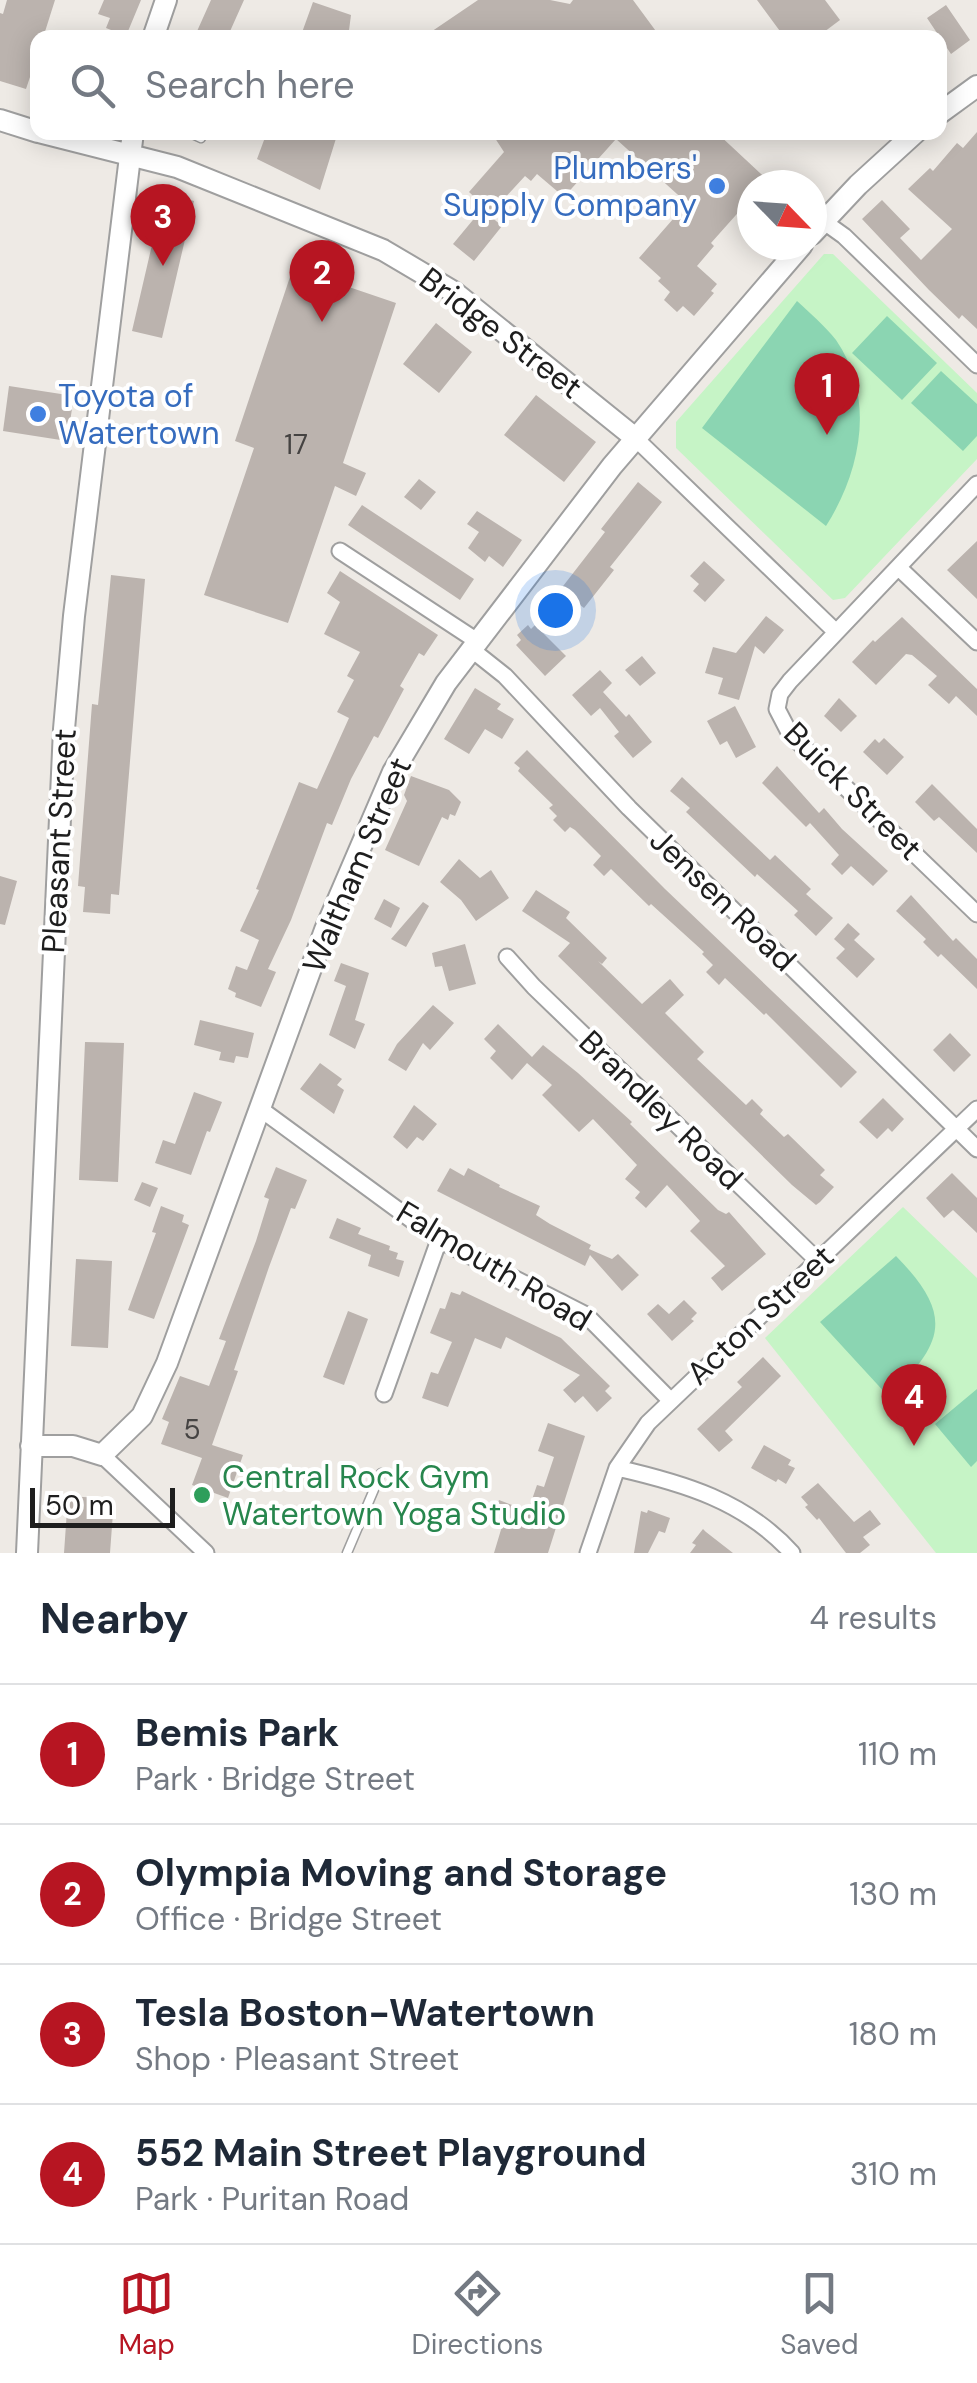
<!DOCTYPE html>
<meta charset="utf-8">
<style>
:root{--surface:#fff;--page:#f2f2f3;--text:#1f2937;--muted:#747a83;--line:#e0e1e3;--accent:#b71522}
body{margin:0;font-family:"DM Sans",sans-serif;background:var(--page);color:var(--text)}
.compass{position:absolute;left:737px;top:170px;width:90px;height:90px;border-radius:50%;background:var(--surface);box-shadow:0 5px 25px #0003;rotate:115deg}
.scale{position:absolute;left:30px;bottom:25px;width:145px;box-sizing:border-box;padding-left:10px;border:5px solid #1e1e1e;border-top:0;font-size:28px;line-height:35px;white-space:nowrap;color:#1e1e1e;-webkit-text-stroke:8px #fff;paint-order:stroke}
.you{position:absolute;left:555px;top:610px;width:35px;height:35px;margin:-25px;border:8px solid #fff;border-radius:50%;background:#1a73e8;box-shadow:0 0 0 15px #1a73e833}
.badge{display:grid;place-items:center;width:65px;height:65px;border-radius:50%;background:var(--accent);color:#fff;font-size:32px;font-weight:700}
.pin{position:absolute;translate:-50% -82px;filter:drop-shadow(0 2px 5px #0008)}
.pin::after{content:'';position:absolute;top:52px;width:35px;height:30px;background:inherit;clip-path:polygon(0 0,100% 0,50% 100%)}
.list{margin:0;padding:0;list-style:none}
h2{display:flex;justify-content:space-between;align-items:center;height:130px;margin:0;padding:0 40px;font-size:42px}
h2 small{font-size:32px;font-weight:400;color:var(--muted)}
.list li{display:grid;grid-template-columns:65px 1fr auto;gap:30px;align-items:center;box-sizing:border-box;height:140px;padding:0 40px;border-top:2px solid var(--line)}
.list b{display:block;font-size:38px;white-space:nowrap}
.list p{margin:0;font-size:32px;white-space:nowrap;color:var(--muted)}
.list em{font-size:32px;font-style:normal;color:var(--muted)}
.icon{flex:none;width:55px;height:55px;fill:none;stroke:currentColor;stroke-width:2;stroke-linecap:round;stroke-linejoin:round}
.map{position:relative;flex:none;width:977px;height:1553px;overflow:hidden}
.search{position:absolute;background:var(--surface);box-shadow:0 5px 25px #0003;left:30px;right:30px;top:30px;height:110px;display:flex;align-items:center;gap:25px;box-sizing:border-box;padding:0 35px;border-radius:20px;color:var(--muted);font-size:38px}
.sheet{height:690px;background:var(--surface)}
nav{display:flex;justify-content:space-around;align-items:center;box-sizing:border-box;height:140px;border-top:2px solid var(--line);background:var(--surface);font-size:28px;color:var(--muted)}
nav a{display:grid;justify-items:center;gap:5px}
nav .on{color:var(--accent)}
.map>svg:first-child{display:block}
.park{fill:#c6f4c6}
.pitch{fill:#8bd5b2}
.building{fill:#bbb3ae}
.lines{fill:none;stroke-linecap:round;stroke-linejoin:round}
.service-casing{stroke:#9f9f9f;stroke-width:11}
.minor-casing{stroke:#9f9f9f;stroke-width:19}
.tertiary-casing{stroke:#9f9f9f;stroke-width:24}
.service{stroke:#fff;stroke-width:8}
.minor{stroke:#fff;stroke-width:15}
.tertiary{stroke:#fff;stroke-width:20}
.shop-dot{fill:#3f7fe0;stroke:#fff;stroke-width:4}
.leisure-dot{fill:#2e9e5b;stroke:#fff;stroke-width:4}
.labels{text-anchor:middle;stroke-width:8;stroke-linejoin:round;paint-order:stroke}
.number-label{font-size:28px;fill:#454342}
.shop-label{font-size:32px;fill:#366cbe;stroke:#fff;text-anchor:end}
.street-label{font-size:32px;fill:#1e1e1e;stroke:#fff}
.leisure-label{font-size:32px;fill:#27864d;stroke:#fff;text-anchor:start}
</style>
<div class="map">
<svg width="977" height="1553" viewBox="0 0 977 1553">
<rect width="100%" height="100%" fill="#eeeae5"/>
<!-- park -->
<path class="park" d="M 824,254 L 833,254 L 977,393 L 977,459 L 845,598 L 833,600 L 676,448 L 676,422 Z
M 903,1207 L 977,1278 L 977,1553 L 936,1553 L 765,1338 Z"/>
<!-- pitch -->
<path class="pitch" d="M 797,301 C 810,313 825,326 836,340 C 876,398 861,471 826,526 L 702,428 Z
M 887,316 L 937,363 L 902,400 L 852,353 Z
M 941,371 L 977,404 L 977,436 L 963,451 L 911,403 Z
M 896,1256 C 953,1314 946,1343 888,1396 L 820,1322 Z
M 977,1389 L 977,1461 L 971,1467 L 935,1424 Z"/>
<!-- building -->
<path class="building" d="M 7,0 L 55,0 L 43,38 L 38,38 L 38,53 L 26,89 L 0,81 L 0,13 L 3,14 Z
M 104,0 L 141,0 L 126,36 L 106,28 L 110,18 L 98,14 Z
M 211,0 L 244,0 L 227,38 L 194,38 Z
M 478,0 L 550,0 L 570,4 L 573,0 L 633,0 L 661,38 L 422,38 Z
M 757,0 L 825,0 L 840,20 L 816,38 L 785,38 Z
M 313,2 L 351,15 L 348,38 L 300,38 Z
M 946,5 L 970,40 L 951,54 L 927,18 Z
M 267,132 L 338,132 L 320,190 L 257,159 Z
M 491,132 L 716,132 L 773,185 L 752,185 L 752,197 L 711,243 L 714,246 L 697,266 L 717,284 L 711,291 L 714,293 L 694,316 L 683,306 L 677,312 L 664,300 L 670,292 L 658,281 L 661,278 L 639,258 L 687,203 L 616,139 L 564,197 L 537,174 L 531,181 L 525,176 L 491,213 L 469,192 L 504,152 Z
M 977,132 L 977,329 L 962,315 L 959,319 L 929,290 L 862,219 L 882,200 L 910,229 L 900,238 L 921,260 L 952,229 L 908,189 L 930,168 L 933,171 L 957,143 L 963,148 Z
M 164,193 L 194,201 L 162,338 L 132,331 Z
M 482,209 L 502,226 L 474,261 L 453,244 Z
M 293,268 L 396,303 L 343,463 L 366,473 L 356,496 L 335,486 L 288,623 L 204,595 L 254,448 L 235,441 Z
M 436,323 L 472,352 L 439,393 L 403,364 Z
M 9,386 L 74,396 L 67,441 L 3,431 Z
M 536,395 L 596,442 L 564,482 L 504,435 Z
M 419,479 L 436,492 L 421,510 L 404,497 Z
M 638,482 L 662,502 L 610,567 L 614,570 L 584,608 L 560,590 L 605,532 L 601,529 Z
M 362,505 L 474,579 L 460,600 L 348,525 Z
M 477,511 L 522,540 L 503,567 L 489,556 L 485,562 L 468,548 L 479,532 L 467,524 Z
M 977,541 L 977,599 L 947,570 Z
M 704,561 L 725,580 L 705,602 L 693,591 L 699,584 L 690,576 Z
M 340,571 L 438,635 L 424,656 L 419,653 L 400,686 L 404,689 L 378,738 L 374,736 L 351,779 L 332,825 L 327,823 L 291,920 L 268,969 L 276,972 L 261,1007 L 235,997 L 236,993 L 228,989 L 236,966 L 247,970 L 259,940 L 240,931 L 259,890 L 256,889 L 299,782 L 317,789 L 349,718 L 337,712 L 354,680 L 347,676 L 360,652 L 324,634 L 340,602 L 327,593 Z
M 111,575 L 145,579 L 119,895 L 111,894 L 110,914 L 83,912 L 85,887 L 78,886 L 92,704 L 98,705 Z
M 766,616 L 784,630 L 764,654 L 755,646 L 739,700 L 718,694 L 723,678 L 705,673 L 713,647 L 736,653 Z
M 902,617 L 977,689 L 977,716 L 956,696 L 949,704 L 928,685 L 937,676 L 912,655 L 906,654 L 876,685 L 852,662 L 873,640 L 875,642 Z
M 528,625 L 531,629 L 535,625 L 566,656 L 545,676 L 516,645 L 521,640 L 517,635 Z
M 642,656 L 656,673 L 640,686 L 625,670 Z
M 600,670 L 612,683 L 603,692 L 626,717 L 629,714 L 652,742 L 633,758 L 614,736 L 619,732 L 600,708 L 591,716 L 572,695 Z
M 475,688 L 501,704 L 497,709 L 514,719 L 502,739 L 485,729 L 469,754 L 444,739 Z
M 839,698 L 857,716 L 841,732 L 824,716 Z
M 735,706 L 756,747 L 736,758 L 727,741 L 720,745 L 707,721 Z
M 884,738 L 904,757 L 887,775 L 863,752 L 875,739 L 879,743 Z
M 527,750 L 665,889 L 857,1072 L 841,1088 L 766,1013 L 764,1015 L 725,978 L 719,985 L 706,972 L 713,965 L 702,954 L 704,952 L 651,904 L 649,906 L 611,869 L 604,876 L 593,865 L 601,856 L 575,830 L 570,827 L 565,832 L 553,820 L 557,816 L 549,808 L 553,805 L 518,771 L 520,768 L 514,763 Z
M 777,766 L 819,813 L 824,808 L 842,829 L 888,871 L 873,886 L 851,866 L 842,875 L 831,864 L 839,855 L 810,823 L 806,827 L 762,783 Z
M 411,776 L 449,790 L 461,802 L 455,816 L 450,814 L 448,820 L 442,817 L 419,866 L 385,850 L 407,801 L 404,795 Z
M 682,777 L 770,860 L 775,855 L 811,889 L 806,894 L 833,918 L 816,936 L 794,915 L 798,911 L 757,874 L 755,877 L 686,812 L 690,808 L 670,791 Z
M 932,784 L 977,829 L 977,853 L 939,817 L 934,821 L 915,802 Z
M 459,859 L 480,878 L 491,870 L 509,898 L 476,921 L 461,900 L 440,882 Z
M 0,876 L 17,881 L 5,925 L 0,924 Z
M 536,890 L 570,912 L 566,918 L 607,958 L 602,964 L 598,961 L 642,1004 L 670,979 L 684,995 L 665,1013 L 704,1052 L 697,1059 L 746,1105 L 752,1099 L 763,1110 L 760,1114 L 784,1137 L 788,1134 L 825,1170 L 820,1175 L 834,1187 L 820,1202 L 816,1205 L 792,1185 L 558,956 L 570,943 L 522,911 Z
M 911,895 L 953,941 L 956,938 L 977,959 L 977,989 L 941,954 L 938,957 L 923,942 L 926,939 L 896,911 Z
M 384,899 L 400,908 L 391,928 L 374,919 Z
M 423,902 L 429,906 L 406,947 L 391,939 Z
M 848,923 L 860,934 L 854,940 L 875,959 L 857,978 L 836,958 L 845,949 L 834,939 Z
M 465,944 L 476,984 L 449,991 L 442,966 L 435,967 L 432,953 Z
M 341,963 L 369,973 L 355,1020 L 365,1024 L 355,1049 L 329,1035 L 346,986 L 334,981 Z
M 433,1005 L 454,1023 L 430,1050 L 423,1043 L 406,1071 L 388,1060 L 397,1044 Z
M 200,1020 L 254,1033 L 248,1058 L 236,1056 L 234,1063 L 219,1060 L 221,1052 L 194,1045 Z
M 498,1024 L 532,1057 L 543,1045 L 578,1073 L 632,1122 L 630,1124 L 718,1210 L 726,1214 L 729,1212 L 766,1254 L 722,1291 L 711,1278 L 725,1266 L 690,1231 L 700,1221 L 667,1185 L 646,1208 L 635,1198 L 640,1192 L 625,1179 L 637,1165 L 593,1119 L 579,1132 L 542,1095 L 552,1085 L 527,1063 L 512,1080 L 490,1058 L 496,1051 L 484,1039 Z
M 950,1033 L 971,1055 L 954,1072 L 933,1050 Z
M 85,1042 L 124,1043 L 118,1182 L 79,1180 Z
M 320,1063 L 342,1079 L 337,1085 L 344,1090 L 334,1114 L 300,1089 Z
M 194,1092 L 222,1102 L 210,1132 L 207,1131 L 191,1175 L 155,1163 L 163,1140 L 175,1144 Z
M 883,1098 L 904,1119 L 892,1132 L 888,1128 L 877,1139 L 859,1122 Z
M 414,1105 L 437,1124 L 423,1141 L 417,1137 L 407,1149 L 393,1137 Z
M 276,1167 L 307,1180 L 295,1209 L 291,1208 L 269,1267 L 234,1370 L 238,1371 L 212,1445 L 243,1455 L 228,1498 L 192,1485 L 202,1458 L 161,1444 L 169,1422 L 162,1419 L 180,1376 L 209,1386 L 226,1341 L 219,1339 L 256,1241 L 269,1199 L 264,1197 Z
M 450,1168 L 464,1176 L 468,1168 L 500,1185 L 499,1187 L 540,1206 L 536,1215 L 550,1224 L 591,1245 L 589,1249 L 612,1259 L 618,1254 L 639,1275 L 622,1291 L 590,1255 L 585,1266 L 437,1191 Z
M 952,1173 L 977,1198 L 977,1233 L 953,1210 L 944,1218 L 926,1198 Z
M 142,1182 L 158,1188 L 150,1207 L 134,1200 Z
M 161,1206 L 184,1215 L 182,1222 L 189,1225 L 154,1319 L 128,1310 L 156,1233 L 152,1232 Z
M 337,1218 L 361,1228 L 358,1234 L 390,1246 L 389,1250 L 398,1253 L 396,1259 L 404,1261 L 399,1277 L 368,1266 L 371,1255 L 329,1238 Z
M 76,1259 L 112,1261 L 108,1348 L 71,1346 Z
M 462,1291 L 561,1338 L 610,1386 L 605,1391 L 612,1398 L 597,1412 L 583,1396 L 575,1403 L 563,1390 L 580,1375 L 506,1337 L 501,1349 L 475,1338 L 448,1407 L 422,1398 L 431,1372 L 438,1374 L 452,1342 L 430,1333 L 440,1308 L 445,1309 L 451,1292 L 460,1295 Z
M 684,1300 L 697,1313 L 691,1319 L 694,1321 L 672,1341 L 647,1314 L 658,1304 L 669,1314 Z
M 348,1311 L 368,1319 L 344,1385 L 323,1377 Z
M 763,1357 L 781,1376 L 725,1431 L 733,1440 L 719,1452 L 697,1429 L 742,1387 L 737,1382 Z
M 548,1423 L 585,1436 L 548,1553 L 494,1553 L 503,1523 L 492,1519 L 499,1500 L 528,1511 L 537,1485 L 544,1487 L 554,1457 L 538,1451 Z
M 764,1445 L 791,1460 L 788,1465 L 795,1468 L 786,1484 L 778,1479 L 776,1482 L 751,1468 Z
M 818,1483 L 854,1522 L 870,1510 L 881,1524 L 863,1537 L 870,1545 L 860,1553 L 846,1553 L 819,1518 L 817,1520 L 805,1507 L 808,1505 L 801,1497 Z
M 68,1496 L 114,1499 L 110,1553 L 64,1553 Z
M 648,1510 L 670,1518 L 665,1533 L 659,1531 L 648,1553 L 634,1553 L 641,1511 L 647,1513 Z
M 703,1529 L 706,1532 L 733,1553 L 690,1553 L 696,1545 L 692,1543 Z"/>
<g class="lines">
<defs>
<path id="service" d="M 188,132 L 201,138
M 347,1553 L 381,1473"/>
<path id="minor" d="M 823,221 L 844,236 L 977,365
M 634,437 L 836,632
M 977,484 L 790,681 L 780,694 L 777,709 L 790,734 L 977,914
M 340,551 L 477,641
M 899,568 L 977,642
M 471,649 L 505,676 L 629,808 L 977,1149
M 507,957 L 534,987 L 818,1261
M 259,1108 L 439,1240 L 586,1315 L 670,1400
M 384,1394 L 439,1240
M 102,1455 L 206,1553
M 617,1468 C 683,1483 745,1501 792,1553
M 588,1553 L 617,1468 L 648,1423 L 977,1109"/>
<path id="tertiary" d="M 153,38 L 166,0
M 940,113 L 977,86
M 0,120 L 38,132
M 39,132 L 177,167 L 383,250 L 454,292 L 634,437
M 812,234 L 858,185 L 916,132
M 31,1446 L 73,1446 L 102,1455 L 142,1416 L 167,1363 L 325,930 L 393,772 L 446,683 L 612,466 L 802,245
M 27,1553 L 64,729 L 74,616 L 133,132"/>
</defs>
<!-- service casing -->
<use href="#service" class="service-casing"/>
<!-- minor casing -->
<use href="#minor" class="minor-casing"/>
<!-- tertiary casing -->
<use href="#tertiary" class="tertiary-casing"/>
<!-- service -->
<use href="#service" class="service"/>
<!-- minor -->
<use href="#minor" class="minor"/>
<!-- tertiary -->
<use href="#tertiary" class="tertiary"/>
</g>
<!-- markers -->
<g class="shop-dot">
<circle cx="717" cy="186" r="10"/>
<circle cx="38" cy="414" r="10"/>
</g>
<circle class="leisure-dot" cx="202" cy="1495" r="10"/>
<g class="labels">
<!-- number labels -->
<g class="number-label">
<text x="296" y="454">17</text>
<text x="192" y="1439">5</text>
</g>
<!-- shop labels -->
<g class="shop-label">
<text x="697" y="179">Plumbers'<tspan x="697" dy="37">Supply Company</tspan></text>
<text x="58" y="407" text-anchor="start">Toyota of<tspan x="58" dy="37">Watertown</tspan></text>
</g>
<!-- street labels -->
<g class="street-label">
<text transform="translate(501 333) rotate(37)" y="11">Bridge Street</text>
<text transform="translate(853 791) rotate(45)" y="11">Buick Street</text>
<text transform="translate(59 841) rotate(-87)" y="11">Pleasant Street</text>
<text transform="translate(357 865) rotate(-67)" y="11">Waltham Street</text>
<text transform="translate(723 900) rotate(44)" y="11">Jensen Road</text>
<text transform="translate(661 1110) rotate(44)" y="11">Brandley Road</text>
<text transform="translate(494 1266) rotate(31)" y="11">Falmouth Road</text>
<text transform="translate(760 1315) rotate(-43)" y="11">Acton Street</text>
</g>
<!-- leisure labels -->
<g class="leisure-label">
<text x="222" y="1488">Central Rock Gym<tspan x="222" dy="37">Watertown Yoga Studio</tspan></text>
</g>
</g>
</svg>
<svg class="compass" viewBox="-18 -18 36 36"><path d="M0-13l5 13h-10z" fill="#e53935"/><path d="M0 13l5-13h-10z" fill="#747a83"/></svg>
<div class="scale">50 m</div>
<div class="you"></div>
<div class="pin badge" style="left:827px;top:435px">1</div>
<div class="pin badge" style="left:322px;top:322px">2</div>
<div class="pin badge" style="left:163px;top:266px">3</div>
<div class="pin badge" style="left:914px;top:1446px">4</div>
<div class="search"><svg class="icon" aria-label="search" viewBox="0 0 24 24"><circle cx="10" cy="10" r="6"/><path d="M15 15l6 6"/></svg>Search here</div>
</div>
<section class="sheet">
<h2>Nearby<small>4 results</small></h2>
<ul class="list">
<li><span class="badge">1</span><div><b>Bemis Park</b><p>Park · Bridge Street</p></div><em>110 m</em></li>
<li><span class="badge">2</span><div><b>Olympia Moving and Storage</b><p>Office · Bridge Street</p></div><em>130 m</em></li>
<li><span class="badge">3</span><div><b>Tesla Boston-Watertown</b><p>Shop · Pleasant Street</p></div><em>180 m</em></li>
<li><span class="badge">4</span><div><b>552 Main Street Playground</b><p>Park · Puritan Road</p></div><em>310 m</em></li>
</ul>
</section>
<nav>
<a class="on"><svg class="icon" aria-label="map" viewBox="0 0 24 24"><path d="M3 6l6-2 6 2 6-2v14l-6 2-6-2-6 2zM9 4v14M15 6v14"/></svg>Map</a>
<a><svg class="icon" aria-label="directions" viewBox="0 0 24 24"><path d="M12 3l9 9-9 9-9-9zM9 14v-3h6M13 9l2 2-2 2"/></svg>Directions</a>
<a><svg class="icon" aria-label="saved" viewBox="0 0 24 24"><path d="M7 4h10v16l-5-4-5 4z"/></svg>Saved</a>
</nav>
